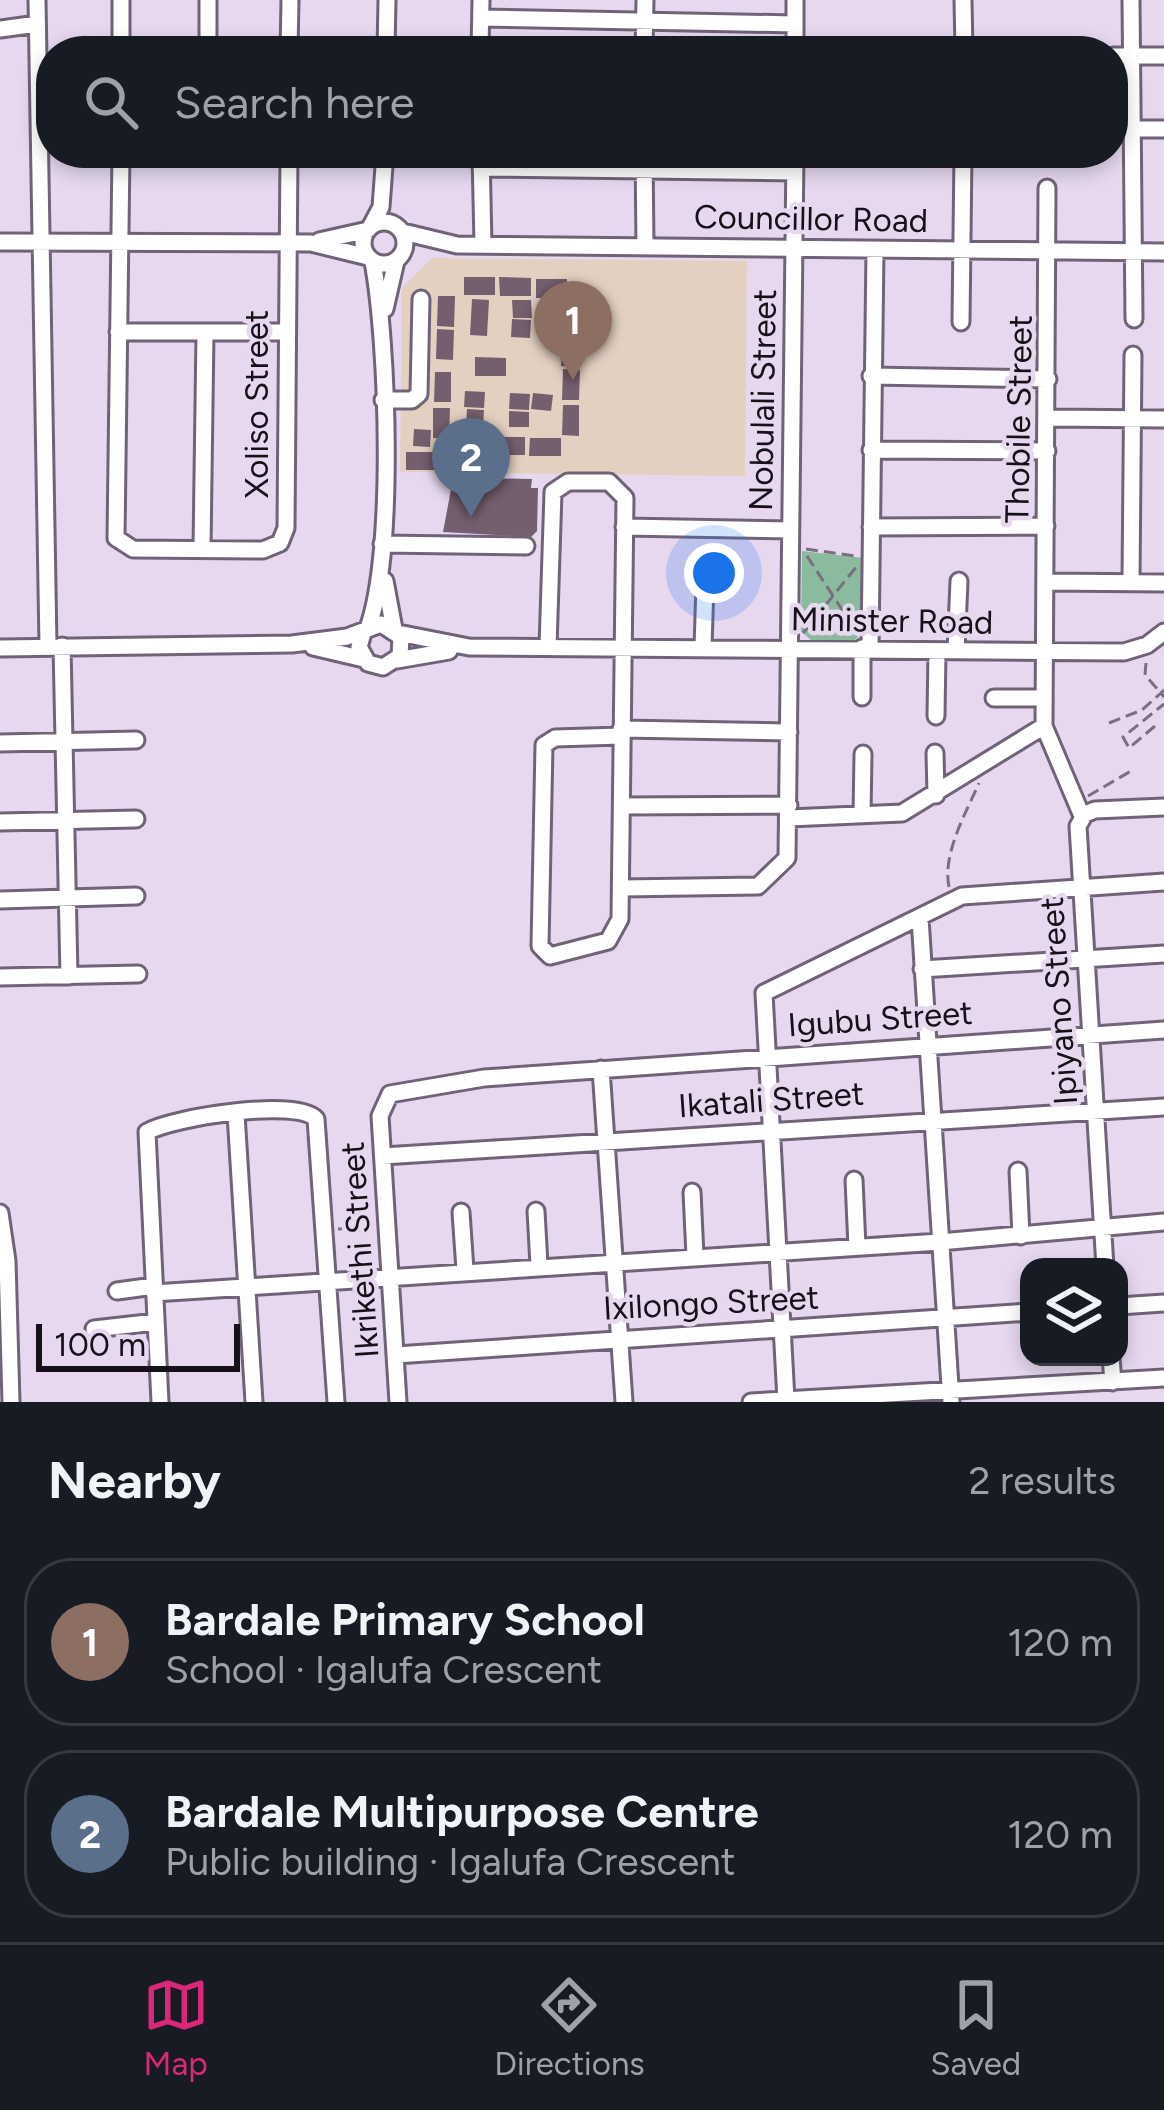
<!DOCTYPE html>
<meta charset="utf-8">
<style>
:root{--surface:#171b24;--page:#242831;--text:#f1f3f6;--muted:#9ea1a6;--line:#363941;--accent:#db2777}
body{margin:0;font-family:Figtree,sans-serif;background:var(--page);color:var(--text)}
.controls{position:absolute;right:36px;bottom:36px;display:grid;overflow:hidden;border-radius:24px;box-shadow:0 6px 18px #0003}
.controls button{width:108px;height:108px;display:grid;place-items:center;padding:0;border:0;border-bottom:3px solid var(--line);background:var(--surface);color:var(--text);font:60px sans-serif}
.scale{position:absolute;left:36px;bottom:30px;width:204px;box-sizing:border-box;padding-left:12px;border:6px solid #161119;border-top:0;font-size:33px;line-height:42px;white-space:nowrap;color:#161119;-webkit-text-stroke:9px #e7d8f0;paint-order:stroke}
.you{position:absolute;left:714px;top:573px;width:42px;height:42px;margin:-30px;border:9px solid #fff;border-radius:50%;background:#1a73e8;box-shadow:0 0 0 18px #1a73e833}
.badge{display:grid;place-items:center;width:78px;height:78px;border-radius:50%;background:var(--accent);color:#fff;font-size:39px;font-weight:700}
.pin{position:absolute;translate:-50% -99px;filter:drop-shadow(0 3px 6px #0008)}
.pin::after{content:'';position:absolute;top:63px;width:42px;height:36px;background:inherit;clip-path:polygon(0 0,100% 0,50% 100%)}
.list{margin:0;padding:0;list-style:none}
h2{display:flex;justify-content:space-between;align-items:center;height:156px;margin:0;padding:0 48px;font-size:51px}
h2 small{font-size:39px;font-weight:400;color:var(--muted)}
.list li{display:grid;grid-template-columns:78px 1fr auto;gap:36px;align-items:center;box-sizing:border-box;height:168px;margin:0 24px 24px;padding:0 24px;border:3px solid var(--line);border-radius:48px}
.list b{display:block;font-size:45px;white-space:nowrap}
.list p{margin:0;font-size:39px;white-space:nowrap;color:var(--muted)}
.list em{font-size:39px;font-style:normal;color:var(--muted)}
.icon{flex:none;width:66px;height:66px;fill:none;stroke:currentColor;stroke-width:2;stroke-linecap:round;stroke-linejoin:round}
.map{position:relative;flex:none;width:1164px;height:1402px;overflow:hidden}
.search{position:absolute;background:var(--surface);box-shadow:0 6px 18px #0003;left:36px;right:36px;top:36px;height:132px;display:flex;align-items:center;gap:30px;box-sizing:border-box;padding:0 42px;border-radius:48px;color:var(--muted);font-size:45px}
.sheet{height:540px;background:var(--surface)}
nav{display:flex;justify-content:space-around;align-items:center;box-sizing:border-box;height:168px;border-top:3px solid var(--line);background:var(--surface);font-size:33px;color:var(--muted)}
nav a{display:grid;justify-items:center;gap:6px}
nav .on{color:var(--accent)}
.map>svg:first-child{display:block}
.education{fill:#e4d0c1}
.park{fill:#8bbb9f}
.building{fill:#745f6e}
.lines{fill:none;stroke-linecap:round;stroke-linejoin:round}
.minor-casing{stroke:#706377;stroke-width:21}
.path{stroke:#796f7f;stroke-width:3;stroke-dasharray:12 6;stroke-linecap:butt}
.minor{stroke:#fff;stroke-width:15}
.labels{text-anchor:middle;stroke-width:9;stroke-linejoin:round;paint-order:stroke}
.street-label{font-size:33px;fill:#161119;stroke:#e7d8f0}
</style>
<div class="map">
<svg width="1164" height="1402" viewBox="0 0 1164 1402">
<rect width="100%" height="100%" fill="#e7d8f0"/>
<!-- education -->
<path class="education" d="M 432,258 L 747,261 L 745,476 L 400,472 L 402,288 Z"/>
<!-- park -->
<path class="park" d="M 802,551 L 864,558 L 863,631 L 854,641 L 811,640 L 801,631 Z"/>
<!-- building -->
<path class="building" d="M 464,277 L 495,277 L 495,295 L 464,295 Z
M 499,277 L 531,278 L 531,296 L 500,296 Z
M 536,279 L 567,279 L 567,298 L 536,298 Z
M 438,296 L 455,296 L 454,327 L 437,326 Z
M 472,299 L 489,300 L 487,336 L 470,335 Z
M 512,300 L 531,300 L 532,318 L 513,318 Z
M 564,302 L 581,302 L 580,333 L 563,333 Z
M 512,319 L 531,320 L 530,338 L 511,337 Z
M 437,329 L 454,330 L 453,360 L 436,359 Z
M 563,336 L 582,338 L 580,367 L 561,366 Z
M 475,357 L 506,358 L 506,376 L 475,376 Z
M 563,369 L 580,370 L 579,400 L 562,400 Z
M 435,372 L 451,372 L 451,402 L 434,402 Z
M 465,391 L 485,392 L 484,408 L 464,407 Z
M 510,393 L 530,394 L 529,410 L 509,409 Z
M 533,393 L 553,395 L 551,411 L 531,409 Z
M 563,405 L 579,405 L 579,436 L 562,435 Z
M 433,408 L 450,408 L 449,439 L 433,438 Z
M 467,409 L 484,410 L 483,427 L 466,426 Z
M 509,411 L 529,412 L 529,427 L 509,427 Z
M 414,429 L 431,430 L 430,447 L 413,446 Z
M 459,436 L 490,436 L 490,454 L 459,454 Z
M 494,437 L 525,437 L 525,455 L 494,455 Z
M 530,438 L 561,438 L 561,456 L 529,456 Z
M 406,452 L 446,452 L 446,470 L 406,470 Z
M 470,478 L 532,479 L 531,488 L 538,488 L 537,531 L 531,537 L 443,532 L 452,484 L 470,484 Z"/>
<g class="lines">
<defs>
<path id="minor" d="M 37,0 L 48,646
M 795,0 L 795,51
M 963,0 L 964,51
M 1131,0 L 1134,319
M 481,18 L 795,24
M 0,29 L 37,24
M 121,51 L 121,0
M 208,51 L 208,0
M 289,51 L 290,0
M 386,51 L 387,0
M 480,51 L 481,0
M 644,51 L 645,0
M 1113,56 L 1164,56
M 1113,129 L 1164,129
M 121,153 L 116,538 L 133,549 L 263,550 L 280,543 L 286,528 L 289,153
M 481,153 L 483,245
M 644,153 L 645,246
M 481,168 L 795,172
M363 243a21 21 0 1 1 42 0a21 21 0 1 1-42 0Z
M 371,226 L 381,207 L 385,153
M 403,232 L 457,245 L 1164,252
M 319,241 L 368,230
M 0,242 L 311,243 L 368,257
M 385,309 L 396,261
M 961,322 L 963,153
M 118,332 L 285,332
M 871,376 L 1048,379
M 383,400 L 412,400 L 419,394 L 421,299
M 1047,418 L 1164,419
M 871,450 L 1047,451
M 624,527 L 790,530
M 871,527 L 1046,526
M 382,544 L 526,546
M 202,549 L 205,333
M 385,581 L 394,629
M 1046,582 L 1164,583
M 1131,582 L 1133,355
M 368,628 C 395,554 388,343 373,262
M 398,633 L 469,647 L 1124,652 L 1147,645 L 1164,632
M 62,646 L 69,976
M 313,647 L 364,659
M 548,647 L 553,492 L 568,482 L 609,482 L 625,498 L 620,919 L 608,941 L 550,956 L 540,946 L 544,745 L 555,738 L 621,736
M 0,648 L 292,644 L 347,637 L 381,624 L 401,637 L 400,656 L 383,667 L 368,663 L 359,647 L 363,633
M 703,648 L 705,584
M 862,648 L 862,697
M 870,648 L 875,250
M 956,651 L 959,581
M 397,660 L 449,651
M 994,698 L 1044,698
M 936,716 L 937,651
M 1044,726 L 1082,816
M 621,729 L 789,732
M 0,743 L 136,740
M 935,753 L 936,795
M 622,806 L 789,805
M 862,815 L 863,754
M 789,818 L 902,813 L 1044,726 L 1047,188
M 0,822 L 136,819
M 622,888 L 758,886 L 787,858 L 795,153
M 0,900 L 136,896
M 920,918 L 951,1402
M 922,969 L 1164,954
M 0,977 L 138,974
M 601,1069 L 624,1402
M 236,1114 L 254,1402
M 383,1156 L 1164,1107
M 1018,1171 L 1021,1236
M 854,1180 L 857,1247
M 692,1192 L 695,1256
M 536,1211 L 539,1265
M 461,1212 L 465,1270
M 0,1213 L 7,1261 L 11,1402
M 1105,1267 L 1078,826 L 1085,814 L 1095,810 L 1164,807
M 117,1291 L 154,1286
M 154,1293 L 940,1242 L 1164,1222
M 1119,1306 L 1164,1303
M 94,1329 L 156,1322
M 396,1355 L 1029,1312
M 1111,1357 L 1113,1382
M 786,1400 L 764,993 L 962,896 L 1164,882
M 160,1402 L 147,1132 C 173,1117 297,1098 316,1119 L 336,1402
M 398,1402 L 380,1116 L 390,1094 L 484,1078 L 1164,1030
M 751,1402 L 1164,1378"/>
</defs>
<!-- minor casing -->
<use href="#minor" class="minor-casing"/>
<!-- path -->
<path class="path" d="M 806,549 L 856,556
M 807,556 L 854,628
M 803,633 L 857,566
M 1146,663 L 1145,675 L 1161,693 L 1164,690
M 1109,723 L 1142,710 L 1161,693 L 1164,697
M 1155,726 L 1129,748 L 1123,737 L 1164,704
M 1088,796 L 1131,771
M 949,887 C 942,854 966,813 979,783
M 338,1229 L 371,1227"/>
<!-- minor -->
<use href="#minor" class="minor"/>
</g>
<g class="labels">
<!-- street labels -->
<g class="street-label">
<text transform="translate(811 218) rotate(1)" y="12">Councillor Road</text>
<text transform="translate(762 400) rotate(-89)" y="12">Nobulali Street</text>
<text transform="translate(256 404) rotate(-90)" y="12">Xoliso Street</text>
<text transform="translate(1018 419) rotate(-89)" y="12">Thobile Street</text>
<text transform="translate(892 620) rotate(1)" y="12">Minister Road</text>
<text transform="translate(1058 1001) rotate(-94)" y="12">Ipiyano Street</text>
<text transform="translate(880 1018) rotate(-4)" y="12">Igubu Street</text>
<text transform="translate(771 1099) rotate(-4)" y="12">Ikatali Street</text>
<text transform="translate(359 1250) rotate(-94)" y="12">Ikrikethi Street</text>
<text transform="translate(711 1302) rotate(-3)" y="12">Ixilongo Street</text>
</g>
</g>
</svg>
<div class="controls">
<button><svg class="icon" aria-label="layers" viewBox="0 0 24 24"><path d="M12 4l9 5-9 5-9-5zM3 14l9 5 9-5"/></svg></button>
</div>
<div class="scale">100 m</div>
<div class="you"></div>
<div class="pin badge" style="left:573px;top:380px;background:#8d6e63">1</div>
<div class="pin badge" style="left:471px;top:517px;background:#5c6f8a">2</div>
<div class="search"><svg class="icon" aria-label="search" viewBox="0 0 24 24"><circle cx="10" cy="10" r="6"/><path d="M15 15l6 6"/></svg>Search here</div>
</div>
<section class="sheet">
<h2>Nearby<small>2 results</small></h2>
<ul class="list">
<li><span class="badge" style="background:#8d6e63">1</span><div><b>Bardale Primary School</b><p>School · Igalufa Crescent</p></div><em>120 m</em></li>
<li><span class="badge" style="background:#5c6f8a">2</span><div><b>Bardale Multipurpose Centre</b><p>Public building · Igalufa Crescent</p></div><em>120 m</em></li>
</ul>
</section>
<nav>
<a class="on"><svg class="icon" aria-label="map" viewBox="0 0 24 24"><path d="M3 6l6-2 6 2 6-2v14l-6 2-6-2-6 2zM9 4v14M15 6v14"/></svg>Map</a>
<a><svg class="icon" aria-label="directions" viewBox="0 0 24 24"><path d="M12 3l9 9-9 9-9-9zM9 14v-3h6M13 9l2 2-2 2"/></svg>Directions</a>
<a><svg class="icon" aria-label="saved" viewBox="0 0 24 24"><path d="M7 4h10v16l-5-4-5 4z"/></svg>Saved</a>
</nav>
